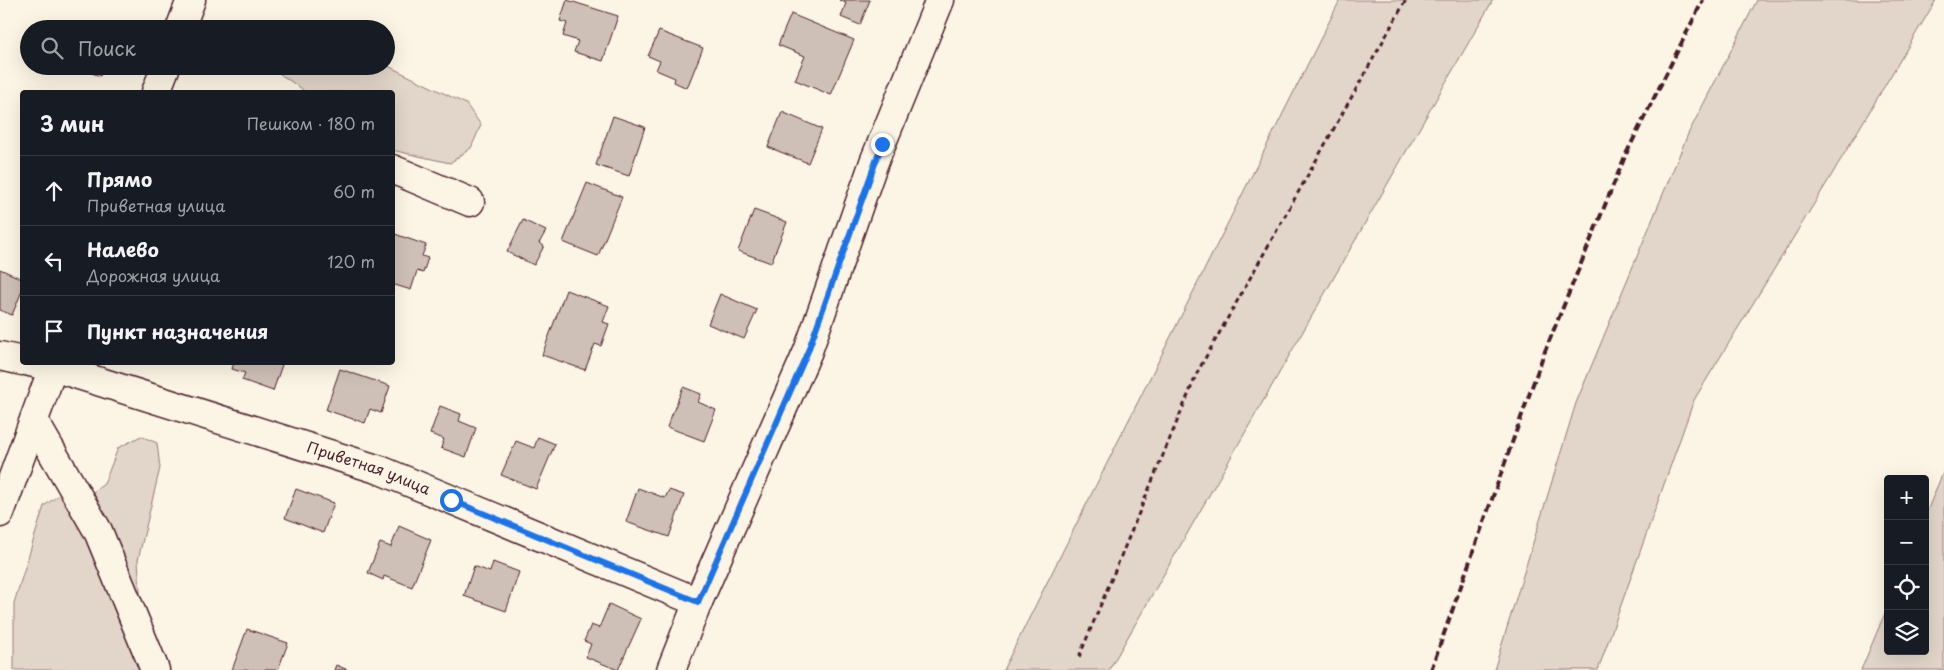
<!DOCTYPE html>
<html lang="ru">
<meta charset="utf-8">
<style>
:root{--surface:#171b24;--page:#242831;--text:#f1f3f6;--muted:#9ea1a6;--line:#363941}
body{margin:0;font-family:"Playpen Sans",sans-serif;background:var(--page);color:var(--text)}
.controls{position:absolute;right:15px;bottom:15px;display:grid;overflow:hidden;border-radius:5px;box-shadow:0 5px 20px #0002}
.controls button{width:45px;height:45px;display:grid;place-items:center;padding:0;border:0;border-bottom:1px solid var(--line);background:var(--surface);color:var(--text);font:25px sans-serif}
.stop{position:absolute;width:15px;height:15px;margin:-11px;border:4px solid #1a73e8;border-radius:50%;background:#fff}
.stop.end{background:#1a73e8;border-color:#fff;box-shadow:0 1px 5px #0008}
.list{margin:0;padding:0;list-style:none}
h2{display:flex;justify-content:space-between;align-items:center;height:65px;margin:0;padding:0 20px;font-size:21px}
h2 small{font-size:16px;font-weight:400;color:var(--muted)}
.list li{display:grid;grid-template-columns:32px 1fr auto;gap:15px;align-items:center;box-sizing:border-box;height:70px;padding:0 20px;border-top:1px solid var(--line)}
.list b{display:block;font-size:19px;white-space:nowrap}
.list p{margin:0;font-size:16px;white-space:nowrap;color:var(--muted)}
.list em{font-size:16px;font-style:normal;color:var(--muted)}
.icon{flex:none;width:28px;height:28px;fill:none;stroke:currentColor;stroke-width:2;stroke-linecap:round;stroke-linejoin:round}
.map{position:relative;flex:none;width:1944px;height:670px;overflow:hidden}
.search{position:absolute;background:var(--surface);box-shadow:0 5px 20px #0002;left:20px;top:20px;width:375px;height:55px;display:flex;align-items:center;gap:12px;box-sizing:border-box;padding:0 18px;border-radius:28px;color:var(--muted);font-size:19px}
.panel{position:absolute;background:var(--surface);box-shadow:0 5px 20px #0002;left:20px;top:90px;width:375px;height:275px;border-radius:5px}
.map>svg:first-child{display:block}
.green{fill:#e2d5ca;stroke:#967a7a}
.building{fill:#cfc0b7;stroke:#4a1f2b}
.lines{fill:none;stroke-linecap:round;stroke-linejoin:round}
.minor-casing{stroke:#4a1f2b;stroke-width:31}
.path{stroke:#4a1f2b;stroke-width:3;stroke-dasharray:5 4;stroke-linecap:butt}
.minor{stroke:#fcf5e5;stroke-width:28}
.rail{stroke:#4a1f2b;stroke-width:4;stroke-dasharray:8 4;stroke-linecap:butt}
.route{stroke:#1a73e8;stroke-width:6}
.labels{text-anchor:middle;stroke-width:4.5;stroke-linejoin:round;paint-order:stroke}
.street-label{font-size:15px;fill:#4a1f2b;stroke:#fcf5e5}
</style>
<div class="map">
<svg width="1944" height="670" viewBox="0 0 1944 670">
<rect width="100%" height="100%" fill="#fcf5e5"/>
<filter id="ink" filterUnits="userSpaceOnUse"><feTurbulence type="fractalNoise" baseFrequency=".02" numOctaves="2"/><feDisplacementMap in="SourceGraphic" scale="10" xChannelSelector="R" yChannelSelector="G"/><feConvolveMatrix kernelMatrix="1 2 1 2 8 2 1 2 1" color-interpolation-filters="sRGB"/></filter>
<g filter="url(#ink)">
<!-- green -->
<path class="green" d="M 1340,0 L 1493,0 L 1109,670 L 1003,670 Z
M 1757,0 L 1936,0 L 1828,181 L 1694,400 L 1598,670 L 1494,670 L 1576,403 L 1688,134 Z
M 386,65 L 466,104 L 481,125 L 471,148 L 450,163 L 396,151 L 393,150 L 392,92 L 304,92 L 302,89 L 280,74 L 281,66 L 386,66 Z
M 141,436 L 157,443 L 160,468 L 138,560 L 145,670 L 14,670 L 14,603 L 44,506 L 63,492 L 86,497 L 104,484 L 118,448 Z
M 1944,470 L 1944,670 L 1861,670 L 1888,606 L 1888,651 L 1925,651 L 1925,516 Z"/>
<!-- building -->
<path class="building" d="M 567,0 L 618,16 L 603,61 L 574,52 L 578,41 L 563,36 L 567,23 L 560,21 Z
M 839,0 L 870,0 L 860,25 L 841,17 L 846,3 Z
M 791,14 L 854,40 L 831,95 L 795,80 L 805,56 L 778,45 Z
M 659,31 L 703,48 L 687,88 L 674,82 L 675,78 L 656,70 L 660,61 L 648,56 Z
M 73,66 L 104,66 L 100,76 Z
M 782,112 L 822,129 L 808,163 L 768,147 Z
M 613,116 L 645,127 L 629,176 L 596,165 Z
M 587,183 L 622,197 L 598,256 L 563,242 Z
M 754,210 L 787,222 L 771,263 L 738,251 Z
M 523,220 L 546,231 L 539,243 L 544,246 L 534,265 L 507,252 Z
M 392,233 L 426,245 L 422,256 L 428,258 L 423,273 L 417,271 L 411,290 L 392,284 Z
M 0,269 L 22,279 L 22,291 L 12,315 L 0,310 Z
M 566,290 L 609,306 L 603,322 L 609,324 L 601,346 L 595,344 L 585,370 L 542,355 Z
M 720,294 L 757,310 L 744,339 L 708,324 Z
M 234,362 L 283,362 L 273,391 L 242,380 L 245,373 L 232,369 Z
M 340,369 L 390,386 L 381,413 L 370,409 L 365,423 L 326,410 Z
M 683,387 L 701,394 L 698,402 L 716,410 L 704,441 L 667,427 Z
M 440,406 L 461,414 L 459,421 L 476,428 L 466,457 L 441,448 L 444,439 L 430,434 Z
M 538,437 L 555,444 L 536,489 L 501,475 L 516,441 L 534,448 Z
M 638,488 L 665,498 L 669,490 L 684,495 L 669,537 L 626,522 Z
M 296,489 L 334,503 L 323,533 L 285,518 Z
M 399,526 L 431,540 L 412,587 L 384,576 L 383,580 L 368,573 L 380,543 L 391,547 Z
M 493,562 L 519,572 L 506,611 L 464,596 L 474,566 L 490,572 Z
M 609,604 L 641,619 L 618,670 L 586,657 L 591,644 L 584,641 L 591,625 L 599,628 Z
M 247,629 L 288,643 L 278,670 L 232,670 Z
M 336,665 L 348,670 L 334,670 Z"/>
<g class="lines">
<defs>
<g id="minor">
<path d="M 180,29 L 191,0"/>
<path d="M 156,92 L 166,66"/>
<path d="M 392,169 L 470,202"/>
<path d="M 0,356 L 22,361"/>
<path id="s1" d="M 30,362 L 53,367 L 380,470 L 698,602"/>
<path d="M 34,421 L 98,531 L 155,670"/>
<path d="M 0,513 L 55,362"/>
<path d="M 671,670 L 698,602 L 808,351 L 874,162 L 940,0"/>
</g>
</defs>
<!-- minor casing -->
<use href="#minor" class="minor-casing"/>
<!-- path -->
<path class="path" d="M 1079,657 L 1198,371 L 1406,0"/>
<!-- minor -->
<use href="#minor" class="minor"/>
<!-- rail -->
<path class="rail" d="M 1431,670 L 1543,356 L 1626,154 L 1703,0"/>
</g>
</g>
<g class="lines" filter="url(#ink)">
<!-- route -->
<path class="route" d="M 451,500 L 698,602 L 808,351 L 882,144"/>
</g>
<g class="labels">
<!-- street labels -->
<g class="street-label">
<text dy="5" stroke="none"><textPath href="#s1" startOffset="355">Приветная улица</textPath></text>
</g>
</g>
</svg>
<div class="controls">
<button>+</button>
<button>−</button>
<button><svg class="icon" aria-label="locate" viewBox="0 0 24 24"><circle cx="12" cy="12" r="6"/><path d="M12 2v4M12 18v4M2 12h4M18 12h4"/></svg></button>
<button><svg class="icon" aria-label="layers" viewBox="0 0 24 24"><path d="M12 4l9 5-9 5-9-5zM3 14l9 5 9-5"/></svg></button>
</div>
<div class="stop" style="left:451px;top:500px"></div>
<div class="stop end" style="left:882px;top:144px"></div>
<div class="search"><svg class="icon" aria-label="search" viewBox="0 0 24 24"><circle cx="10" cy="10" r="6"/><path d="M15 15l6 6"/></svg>Поиск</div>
<section class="panel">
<h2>3 мин<small>Пешком · 180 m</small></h2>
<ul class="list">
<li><svg class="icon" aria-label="ahead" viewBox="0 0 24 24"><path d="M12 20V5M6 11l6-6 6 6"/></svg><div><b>Прямо</b><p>Приветная улица</p></div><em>60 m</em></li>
<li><svg class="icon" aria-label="left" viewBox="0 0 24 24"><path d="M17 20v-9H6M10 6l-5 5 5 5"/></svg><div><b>Налево</b><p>Дорожная улица</p></div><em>120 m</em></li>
<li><svg class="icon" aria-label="arrive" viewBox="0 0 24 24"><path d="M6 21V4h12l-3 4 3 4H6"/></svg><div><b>Пункт назначения</b></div></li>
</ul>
</section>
</div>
